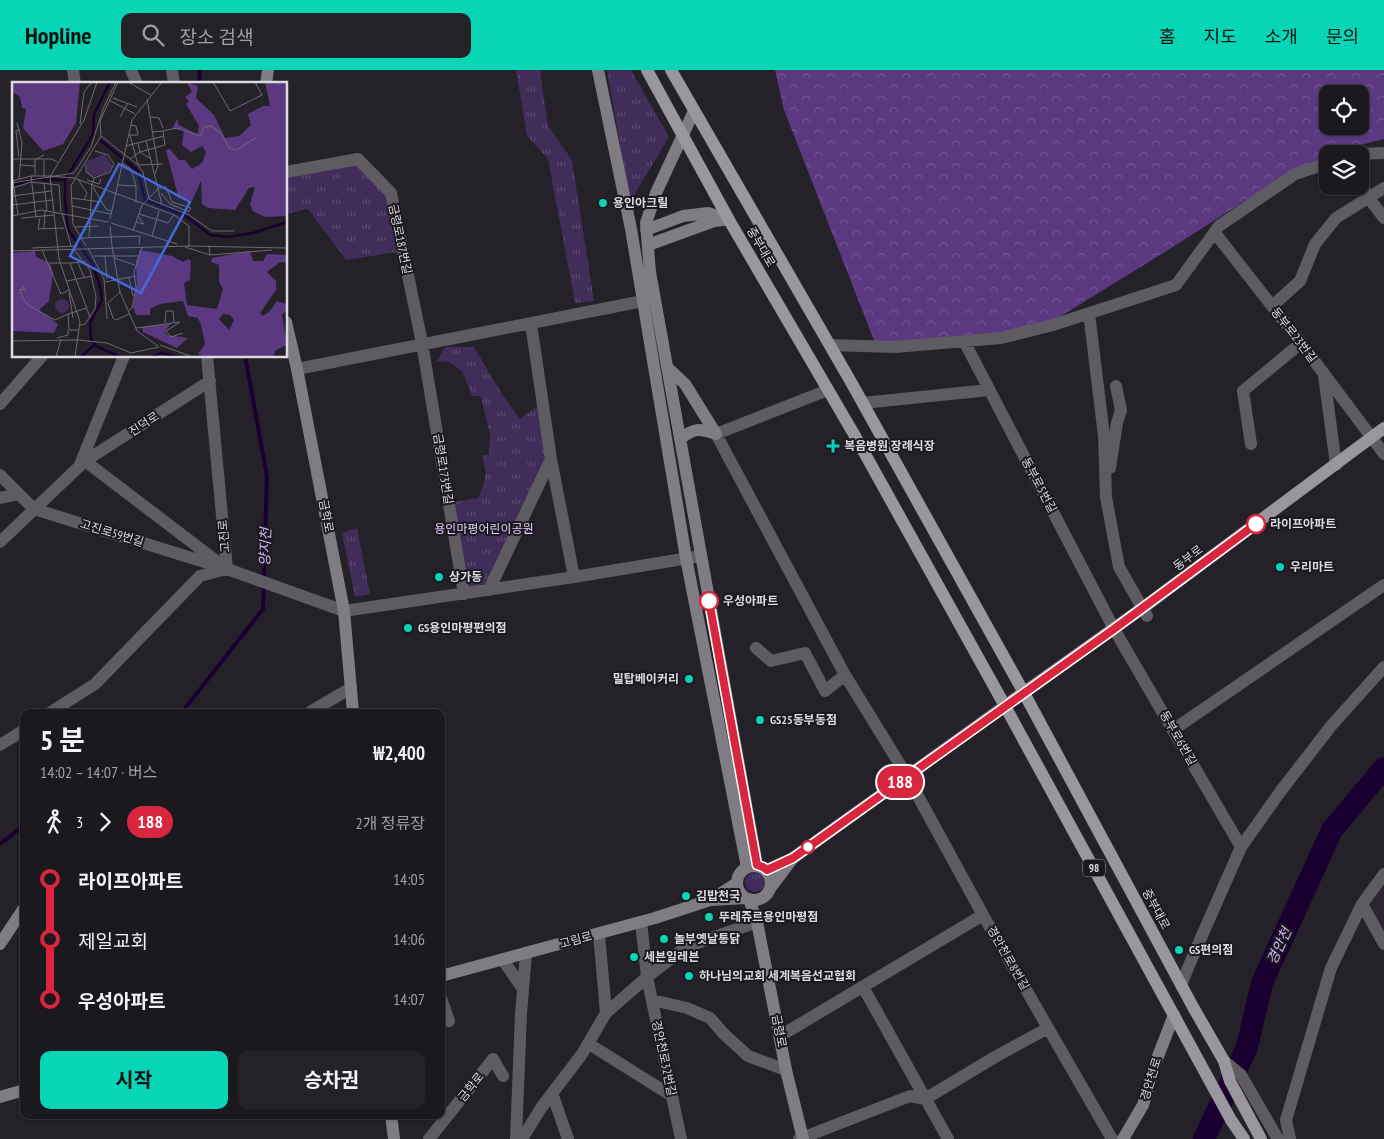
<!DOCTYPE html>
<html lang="ko">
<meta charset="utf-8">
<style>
:root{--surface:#1b191e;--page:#242227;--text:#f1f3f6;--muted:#a0a0a4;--line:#39383c;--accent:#06d5b6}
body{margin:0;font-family:"PT Sans Narrow","Noto Sans KR",sans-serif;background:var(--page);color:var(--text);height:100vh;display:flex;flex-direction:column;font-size:19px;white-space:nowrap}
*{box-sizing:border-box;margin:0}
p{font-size:16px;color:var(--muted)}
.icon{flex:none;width:28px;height:28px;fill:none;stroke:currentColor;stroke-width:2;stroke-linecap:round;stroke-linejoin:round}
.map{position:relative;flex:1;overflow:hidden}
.sheet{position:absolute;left:20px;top:639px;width:425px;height:410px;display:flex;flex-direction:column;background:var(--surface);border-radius:10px;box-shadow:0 1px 4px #0004,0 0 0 1px var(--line)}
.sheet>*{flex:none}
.badge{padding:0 10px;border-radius:16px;font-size:18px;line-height:32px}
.fabs{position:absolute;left:1319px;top:15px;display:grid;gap:10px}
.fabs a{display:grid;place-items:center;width:50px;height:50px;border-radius:10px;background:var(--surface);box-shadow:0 1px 4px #0004,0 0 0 1px var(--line);font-size:25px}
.map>.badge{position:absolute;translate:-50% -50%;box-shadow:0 0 0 2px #fff}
.legs{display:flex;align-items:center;gap:8px;height:55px;padding:0 20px;font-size:16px}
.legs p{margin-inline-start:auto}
.summary{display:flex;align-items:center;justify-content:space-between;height:85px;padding:0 20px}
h1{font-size:28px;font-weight:700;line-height:38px}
.button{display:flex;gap:10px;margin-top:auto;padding:10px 20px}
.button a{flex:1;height:58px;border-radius:10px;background:var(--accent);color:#111;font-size:20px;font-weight:700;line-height:58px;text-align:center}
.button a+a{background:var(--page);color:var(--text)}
ul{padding:0 20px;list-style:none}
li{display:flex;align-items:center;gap:18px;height:60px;font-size:19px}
li i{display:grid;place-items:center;width:8px;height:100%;margin:0 6px;background:currentColor}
li i::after{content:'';width:12px;height:12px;margin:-6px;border:4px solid;border-radius:50%;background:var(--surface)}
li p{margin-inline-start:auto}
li:first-child i{background:linear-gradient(#0000 50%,currentColor 0)}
li:last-child i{background:linear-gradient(currentColor 50%,#0000 0)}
header{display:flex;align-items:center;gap:30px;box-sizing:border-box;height:70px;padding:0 25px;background:var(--accent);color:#111}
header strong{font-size:24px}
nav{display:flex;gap:28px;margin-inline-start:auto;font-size:18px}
.search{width:350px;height:45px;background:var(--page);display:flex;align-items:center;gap:12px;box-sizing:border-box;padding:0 18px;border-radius:10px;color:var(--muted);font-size:19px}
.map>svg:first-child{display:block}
.built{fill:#2b2532}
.grass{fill:url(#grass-tufts)}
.forest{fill:url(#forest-crowns);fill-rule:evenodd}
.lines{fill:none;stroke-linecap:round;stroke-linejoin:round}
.stream{stroke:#1a0031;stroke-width:4}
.river{stroke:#1a0031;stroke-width:22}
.street{stroke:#5e5c60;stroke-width:12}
.secondary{stroke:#7f7d83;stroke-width:12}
.primary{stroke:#99969e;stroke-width:12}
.line-1-casing{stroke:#fff;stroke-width:11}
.line-1{stroke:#d7263d;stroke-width:8}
.poi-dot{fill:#06d5b6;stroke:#1b181f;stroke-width:2}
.stop-1-dot{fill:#fff;stroke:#d7263d;stroke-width:2.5}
.labels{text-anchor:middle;stroke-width:4;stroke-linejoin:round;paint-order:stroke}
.shield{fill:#1b181f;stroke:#a3a0a6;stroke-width:1}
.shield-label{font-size:11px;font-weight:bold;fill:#dddbe0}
.poi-label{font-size:12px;font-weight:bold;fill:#dddbe0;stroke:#1b181f;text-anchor:start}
.street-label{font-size:12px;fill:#dddbe0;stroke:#1b181f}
.stop-label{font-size:12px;font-weight:bold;fill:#dddbe0;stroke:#1b181f;text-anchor:start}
.park-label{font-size:12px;fill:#e1d1fb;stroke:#1b181f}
.water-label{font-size:14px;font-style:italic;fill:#d2b9f7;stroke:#1b181f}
.inset-river{fill:none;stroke:#1a0031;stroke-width:2.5}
.inset-road{fill:none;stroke:#6e6b72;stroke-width:1}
.view{fill:#436ada;fill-opacity:0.15;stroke:#436ada;stroke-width:2.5}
.inset-edge{fill:none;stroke:#dddbe0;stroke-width:2.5}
</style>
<header>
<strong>Hopline</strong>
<div class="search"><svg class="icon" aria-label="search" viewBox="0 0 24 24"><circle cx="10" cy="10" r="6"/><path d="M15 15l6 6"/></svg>장소 검색</div>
<nav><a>홈</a><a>지도</a><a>소개</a><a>문의</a></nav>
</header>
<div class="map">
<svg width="1384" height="1069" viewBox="0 0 1384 1069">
<defs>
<pattern id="grass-tufts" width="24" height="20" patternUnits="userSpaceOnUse" patternTransform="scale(1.25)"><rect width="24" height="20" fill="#412d5a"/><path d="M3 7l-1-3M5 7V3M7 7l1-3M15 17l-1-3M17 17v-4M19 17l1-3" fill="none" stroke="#5c4b71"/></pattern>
<pattern id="forest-crowns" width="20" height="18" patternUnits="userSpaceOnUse" patternTransform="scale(1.25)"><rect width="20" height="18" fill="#5b3981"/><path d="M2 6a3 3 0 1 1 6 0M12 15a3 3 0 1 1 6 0" fill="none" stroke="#725593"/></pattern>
</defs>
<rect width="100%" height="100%" fill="#242128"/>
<path class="built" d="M1384 804V874L1362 834Z"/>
<path class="grass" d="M516 0H540L548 56 572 90 594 231 575 233 548 89 527 66Z
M607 0H631L669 67 630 132Z
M358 89 391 123 403 181 346 190 308 139 286 144V102Z
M445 277H474L503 326 520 349 543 332 551 389 489 520 464 524 448 433 478 428 483 416 486 403 482 385H489L490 365 481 326H472L462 301 449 292 437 291Z
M357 458 370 524 355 527 342 463Z
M745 812a10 10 0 1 1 20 0a10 10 0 1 1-20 0Z"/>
<path class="forest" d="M775 0H1384V69L1364 74 1339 84H1328L1327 88 1287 104 1165 182 1043 257 877 278 784 40ZM1328 24H1360V56H1328Z"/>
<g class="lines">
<path class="stream" d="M199 0 200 14
M182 642 263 539 267 406 245 286
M0 774 24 755"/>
<path class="river" d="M1204 1069 1247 977 1262 913 1332 760 1384 698"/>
<path class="street" d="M73 0 75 14
M131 0 137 14
M172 0 174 14
M1360 84 1384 83
M286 102 358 89 391 123 422 273 464 524
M1360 109 1368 127 1384 148
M1215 163 1301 273 1384 384
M1272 236 1300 211 1315 174 1336 148 1384 118
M1089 243 1104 366 1106 427 1119 497 1147 546
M531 254 551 389
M964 271 1114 559 1241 777
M830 275 895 277 1001 268 1053 255 1176 215 1219 156 1295 104 1328 93
M207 286 227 499
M297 299 643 231
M1324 305 1336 395
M828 320 716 364 845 605 907 706 983 845 1112 1069
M863 333 989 320
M0 334 42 286
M1251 374 1243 321 1301 273
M85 391 219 493
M79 397 124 286
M1110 398 1117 353 1121 340 1116 316
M0 405 34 439 227 499 344 541 574 507 701 486
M0 428 19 424
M0 472 85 391 210 311
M489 520 551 389 574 507
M756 578 771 591 805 583 825 621 845 605
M51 642 95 614 200 506 226 499
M310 642 351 618
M1173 660 1384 515
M0 675 24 660
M1362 834 1384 874
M641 852 647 907 681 1069
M503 890 523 919
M1181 915 1193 886 1241 777 1280 722 1331 656 1384 597
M863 917 948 1069
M441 928 449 951
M652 930 687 938 710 948 724 964 748 986 786 1000
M606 943 647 907 686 877 757 852
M780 966 983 845
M589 974 672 1026 673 1031
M1224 991 1241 1005 1278 1069
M552 1023 568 1069
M429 1069 493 989 503 1006
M516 1069 521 944 526 883
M522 1069 541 1038 582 984 606 943 599 864
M799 1069 910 1026 925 1029 995 987 1048 958
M1290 1069 1286 1050 1331 898 1362 834 1384 804"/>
<path class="secondary" d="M598 0 631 159 686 488 747 797
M266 14 268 0
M694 41 656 123 646 153 650 202 757 795
M646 160 683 146 708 143 729 150
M648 175 714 151 723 150
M286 252 297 299 344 541 353 642
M667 297 685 314 716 364C699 358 694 358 680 369
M793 788 1005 636
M737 813a17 17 0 1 1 34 0a17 17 0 1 1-34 0Z
M767 800 793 788 772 816
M737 813 710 830 746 828
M749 829 757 852 786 1000 803 1069
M0 874 24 838
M441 906 655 848 710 830
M0 1027 24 1020
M391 1045 394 1069
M1123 1069 1143 1035 1155 994 1174 945"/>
<path class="primary" d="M647 0 729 150 855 366 1005 636 1231 1050 1244 1069
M671 0 851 312 1024 623 1193 937 1224 991 1230 1011 1261 1069
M1005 636 1144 537 1384 358"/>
</g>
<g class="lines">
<defs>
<path id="line-1" d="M709 531 757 795 763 797 767 800 793 788 1114 559 1256 454"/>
</defs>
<use href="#line-1" class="line-1-casing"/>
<use href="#line-1" class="line-1"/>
</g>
<g class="poi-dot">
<circle cx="603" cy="133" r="5"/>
<path d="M830.5 368.5h5v5h5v5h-5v5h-5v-5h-5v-5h5z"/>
<circle cx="1280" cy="497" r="5"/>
<circle cx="439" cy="507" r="5"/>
<circle cx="408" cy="558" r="5"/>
<circle cx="689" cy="609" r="5"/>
<circle cx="760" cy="650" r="5"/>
<circle cx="686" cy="826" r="5"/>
<circle cx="709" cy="847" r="5"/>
<circle cx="664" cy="869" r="5"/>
<circle cx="1179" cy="880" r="5"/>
<circle cx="634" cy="887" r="5"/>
<circle cx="689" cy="906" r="5"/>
</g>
<g class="stop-1-dot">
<circle cx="1256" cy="454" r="9"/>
<circle cx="709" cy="531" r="9"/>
<circle cx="808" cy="777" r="6"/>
</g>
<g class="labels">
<rect class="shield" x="1083" y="789.5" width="22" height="17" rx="4"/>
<g class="shield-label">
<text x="1094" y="802">98</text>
</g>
<g class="poi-label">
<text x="613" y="137">용인아크릴</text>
<text x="844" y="380">복음병원 장례식장</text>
<text x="1290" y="501">우리마트</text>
<text x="449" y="511">상가동</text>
<text x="418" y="562">GS용인마평편의점</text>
<text x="679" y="613" text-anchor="end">밀탑베이커리</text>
<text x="770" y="654">GS25동부동점</text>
<text x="696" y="830">김밥천국</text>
<text x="719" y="851">뚜레쥬르용인마평점</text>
<text x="674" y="873">놀부옛날통닭</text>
<text x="1189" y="884">GS편의점</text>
<text x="644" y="891">세븐일레븐</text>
<text x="699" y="910">하나님의교회 세계복음선교협회</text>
</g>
<g class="street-label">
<text transform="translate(400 169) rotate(78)" y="4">금령로187번길</text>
<text transform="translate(761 177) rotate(60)" y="4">중부대로</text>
<text transform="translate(1294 265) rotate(52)" y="4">동부로23번길</text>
<text transform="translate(144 354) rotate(-33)" y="4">진덕로</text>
<text transform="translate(443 399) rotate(81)" y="4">금령로173번길</text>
<text transform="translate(1039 415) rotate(62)" y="4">동부로5번길</text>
<text transform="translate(326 446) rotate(79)" y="4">금학로</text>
<text transform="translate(112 463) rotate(17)" y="4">고진로59번길</text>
<text transform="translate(224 466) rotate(-95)" y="4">고진로</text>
<text transform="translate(1188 488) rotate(-37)" y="4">동부로</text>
<text transform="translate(1178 668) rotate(60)" y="4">동부로6번길</text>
<text transform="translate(1156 839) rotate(62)" y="4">중부대로</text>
<text transform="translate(576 870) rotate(-15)" y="4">고림로</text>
<text transform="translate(1008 888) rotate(60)" y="4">경안천로8번길</text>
<text transform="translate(779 961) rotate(79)" y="4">금령로</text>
<text transform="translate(664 988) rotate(78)" y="4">경안천로32번길</text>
<text transform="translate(1151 1009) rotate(-73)" y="4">경안천로</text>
<text transform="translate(471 1017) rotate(-51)" y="4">금학로</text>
</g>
<g class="stop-label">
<text x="1270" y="458">라이프아파트</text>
<text x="723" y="535">우성아파트</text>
</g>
<g class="park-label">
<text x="484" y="463">용인마평어린이공원</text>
</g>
<g class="water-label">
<text transform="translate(265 477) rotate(-88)" y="5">양지천</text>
<text transform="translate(1279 876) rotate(-65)" y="5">경안천</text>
</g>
</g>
<g transform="translate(12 12)">
<rect width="275" height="275" fill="#242128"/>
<path d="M0 0H68L64 41 51 62 31 69 11 46 14 27 10 26 8 15 0 10ZM175 0 186 4 184 16 202 33 213 56 227 54 239 43 236 32 251 24H258L253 0H275V134L253 135 241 129 238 122 243 105 237 106 223 128 196 126 190 122 189 99 180 119 166 114 154 68 158 67 167 78H173L180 87 190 81 194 70 190 64 179 70 170 63 172 48 160 47 165 37 167 43 185 52 187 44 174 22 177 20 173 15 180 10ZM128 168 160 174 171 180 176 177 179 179 178 198 172 201 175 223 205 227 211 207 207 200V183L199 180 200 176 238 169 241 179H251L255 172 275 173V181L268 180 255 190 264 199V208L248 231 251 234 257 230 265 219 274 222 275 228 270 233 275 263 264 268 261 275H193L186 272 193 262 189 243 186 236 176 234 171 219 148 222 138 227V233H124L121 225 125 201 124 180ZM211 232 218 233 222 238 217 248 207 237ZM23 169 24 175 38 181 41 191 37 219 27 228 46 242 42 251 0 249V171ZM159 242 153 249 155 253 176 256 165 266 131 250 130 245Z" fill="#5b3981" fill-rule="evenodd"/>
<path d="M93 72 101 84 96 90 81 95 75 91V79ZM43 224a7 7 0 1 1 14 0a7 7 0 1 1-14 0Z" fill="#412d5a"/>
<path class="inset-river" d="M98 0 82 32 81 52 53 98V118L56 147 80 181 88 204 90 218 78 241 79 257 84 264 108 275M88 58 110 76M113 78 126 89 133 118 174 134 198 153 216 155 241 151 275 140M1 103 22 97 53 98M69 275 82 263M140 275 149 271 169 275"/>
<path class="inset-road" d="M116 0 139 13M201 0 218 29 250 13 243 0M105 17 101 16 125 25M135 17 146 84 143 92M97 18 123 32M108 35 116 21M139 35 147 36 151 46M5 41 10 61 7 97M68 42 72 10 80 0M151 49 164 46 188 54 192 45 199 44 209 51 217 66 224 68 244 56M117 53H126L124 44 119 43M118 53 126 83 151 82M89 54 126 83 131 90 137 116M134 59 150 123M126 61 128 70 139 77M114 64 152 54M7 75 4 49 8 48M0 77H40L45 80M118 77 128 70 153 63 151 49 140 50M110 81 119 87 124 104M74 82V90L82 96M8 83 23 84M23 93V78L32 73M19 94 24 135M32 94V78M38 94 62 96 162 133 177 144V164M66 97 75 111 72 118M75 98 87 102 89 97M0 99 19 94H38M1 99 6 132M0 101 62 91 79 65 91 27 104 0M32 101 35 129M105 103 124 104V121M81 105 94 127 99 129M1 106 19 100 47 103 49 130M149 111 158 122 177 130M0 114 39 109M59 116 90 120M137 117 177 133 200 149H222M0 123 40 118M60 124 99 132M50 131 59 164M127 132 156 141 162 133M0 134 29 128 96 140M10 136 42 133M28 136 26 147 52 146M98 137 120 38 150 0M124 140 132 142 126 134M99 141 165 162M98 144 100 164M62 145 86 144M32 147 33 128M121 149 130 123 147 106 154 105 160 120 179 126 177 129M140 154 147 129M77 155 80 103 82 96 98 90 102 82 96 73 83 69M70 156 128 154 127 163M74 164 61 142 59 104 89 54 88 39 106 0M100 164 108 210 125 249 146 264M173 165 198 173 197 164M20 166 65 164M76 166 92 197 95 237M30 168 49 212 57 208M62 168 78 188 84 215 83 227 73 242 68 243M0 169 177 164 275 166M198 173 260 168M82 174H126M93 174 95 197M102 176 123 183M38 181H58L78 235M58 181 74 180M66 181 72 195M117 196 121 214M55 199 80 194M93 200 124 194M10 203 13 208 8 207 10 215 16 223 43 238 56 232M57 210 61 236M108 210 96 221 101 236 104 238 117 232M116 229 120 226 124 206 122 190 130 165M153 241 154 229H161L162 240M124 246 168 240 154 249 159 255 171 251M67 248H57L56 232 75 226M45 256 56 253V248M66 258 95 261 119 271 147 265M0 259 66 258M148 263 181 275M44 275 49 257M63 275 68 240 47 177 38 95 72 38 85 0"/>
<path class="view" d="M107 82 178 120 129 211 58 174Z"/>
<rect width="275" height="275" class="inset-edge"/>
</g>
</svg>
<div class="fabs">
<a><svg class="icon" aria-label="locate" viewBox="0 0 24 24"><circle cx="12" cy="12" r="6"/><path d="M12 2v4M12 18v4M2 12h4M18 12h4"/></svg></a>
<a><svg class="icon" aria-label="layers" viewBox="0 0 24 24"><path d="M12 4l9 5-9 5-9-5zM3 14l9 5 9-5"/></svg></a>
</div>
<b class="badge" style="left:900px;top:712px;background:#d7263d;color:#fff">188</b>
<section class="sheet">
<div class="summary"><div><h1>5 분</h1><p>14:02 – 14:07 · 버스</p></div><b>₩2,400</b></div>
<div class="legs"><svg class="icon" aria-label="walk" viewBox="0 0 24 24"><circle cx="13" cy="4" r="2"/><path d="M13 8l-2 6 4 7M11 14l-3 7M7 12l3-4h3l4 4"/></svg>3<svg class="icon" aria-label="forward" viewBox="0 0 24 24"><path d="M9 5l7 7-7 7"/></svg><b class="badge" style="background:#d7263d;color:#fff">188</b><p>2개 정류장</p></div>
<ul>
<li><i style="color:#d7263d"></i><b>라이프아파트</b><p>14:05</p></li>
<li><i style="color:#d7263d"></i><span>제일교회</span><p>14:06</p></li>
<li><i style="color:#d7263d"></i><b>우성아파트</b><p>14:07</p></li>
</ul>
<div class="button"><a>시작</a><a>승차권</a></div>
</section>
</div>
